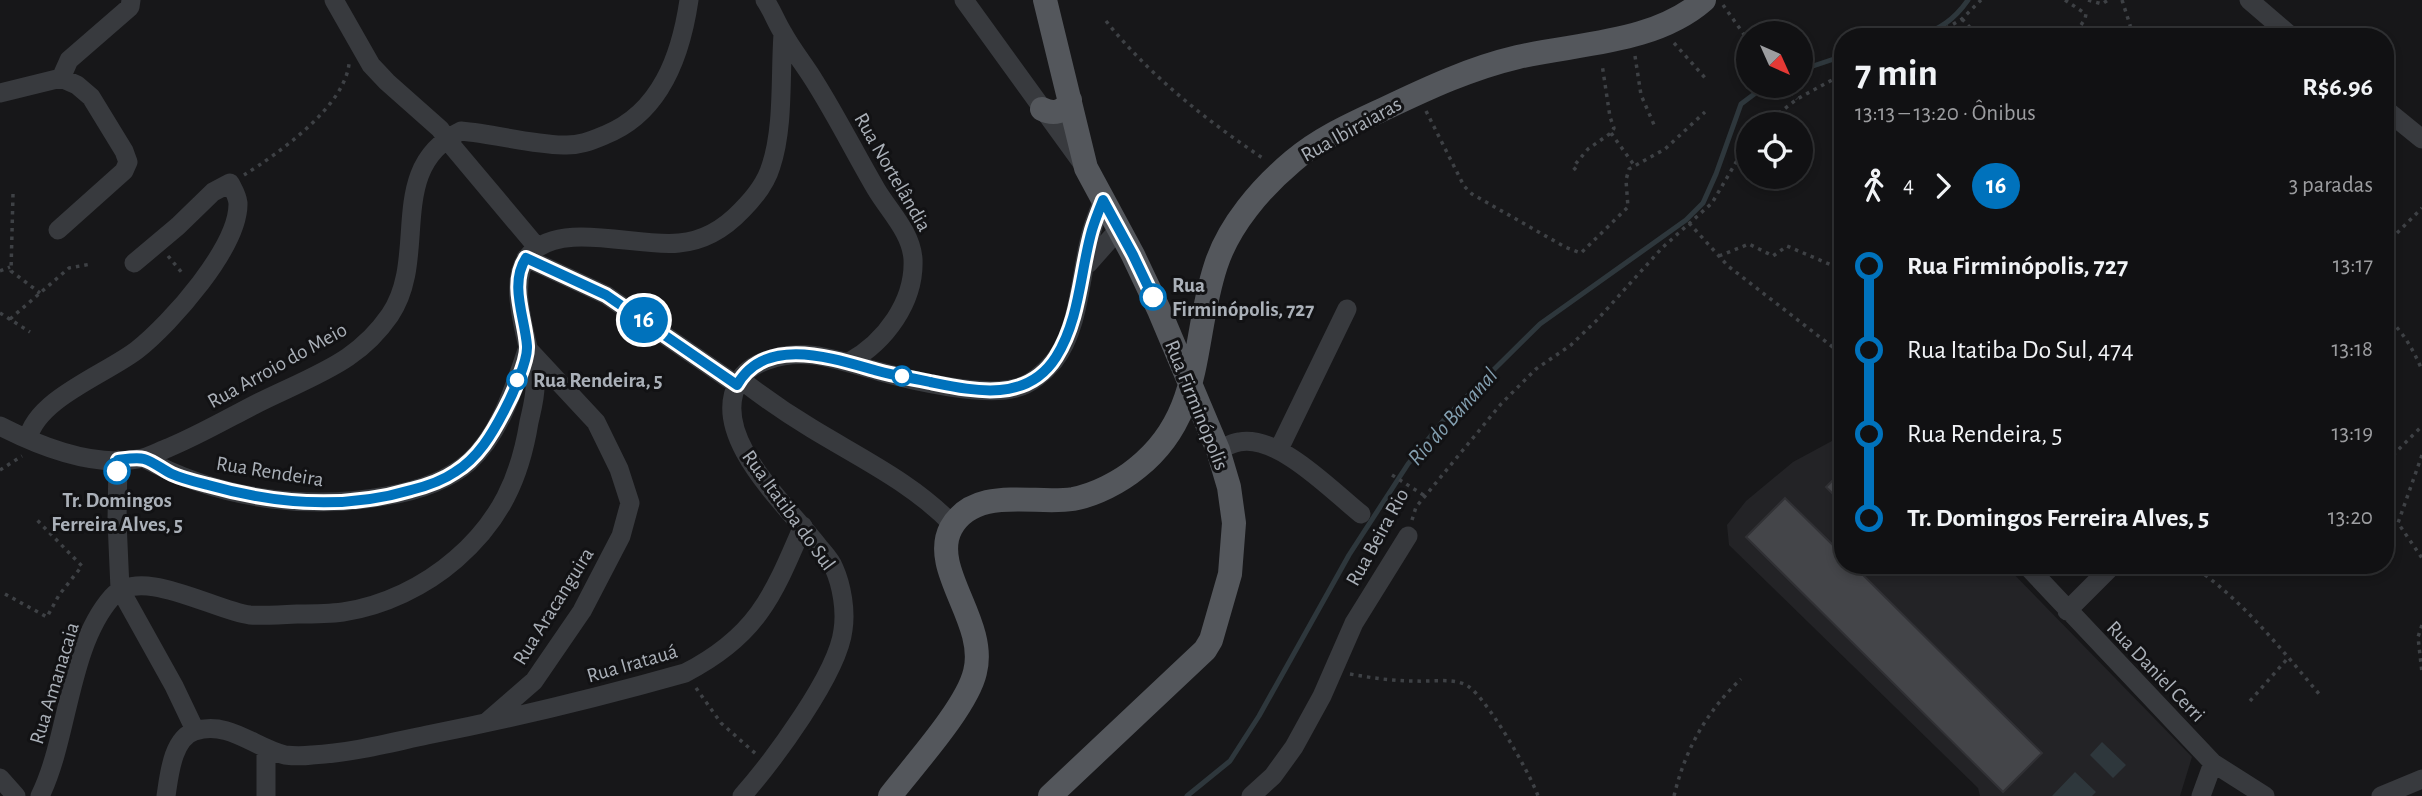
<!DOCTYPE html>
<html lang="pt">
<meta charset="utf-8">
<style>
:root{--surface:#111113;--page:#1a1a1c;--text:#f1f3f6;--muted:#9c9da0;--line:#303133}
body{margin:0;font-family:"Alegreya Sans",sans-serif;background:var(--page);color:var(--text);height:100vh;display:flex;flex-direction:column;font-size:26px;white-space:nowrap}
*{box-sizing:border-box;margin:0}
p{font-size:23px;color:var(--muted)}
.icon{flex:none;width:38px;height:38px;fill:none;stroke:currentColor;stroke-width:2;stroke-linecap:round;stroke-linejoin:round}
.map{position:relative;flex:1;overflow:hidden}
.details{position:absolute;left:1834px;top:28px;width:560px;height:546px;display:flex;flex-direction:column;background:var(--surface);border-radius:28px;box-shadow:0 4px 10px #0003,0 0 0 2px var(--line)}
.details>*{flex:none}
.badge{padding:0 14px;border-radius:23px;font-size:24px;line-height:46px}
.needle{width:46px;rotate:135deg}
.controls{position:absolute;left:1736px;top:21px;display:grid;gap:14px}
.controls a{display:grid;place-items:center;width:77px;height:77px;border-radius:50%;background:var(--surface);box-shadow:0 4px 10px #0003,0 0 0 2px var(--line);font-size:35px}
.map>.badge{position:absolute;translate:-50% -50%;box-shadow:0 0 0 4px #fff}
.legs{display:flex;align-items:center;gap:10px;height:77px;padding:0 21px;font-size:23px}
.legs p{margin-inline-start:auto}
.summary{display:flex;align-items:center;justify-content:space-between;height:119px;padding:0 21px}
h1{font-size:38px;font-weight:700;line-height:52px}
ul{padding:0 21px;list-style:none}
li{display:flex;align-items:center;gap:24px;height:84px;font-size:26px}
li i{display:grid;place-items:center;width:10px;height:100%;margin:0 9px;background:currentColor}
li i::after{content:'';width:18px;height:18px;margin:-9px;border:5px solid;border-radius:50%;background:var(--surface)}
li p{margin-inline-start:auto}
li:first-child i{background:linear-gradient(#0000 50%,currentColor 0)}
li:last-child i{background:linear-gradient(currentColor 50%,#0000 0)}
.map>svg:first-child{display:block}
.built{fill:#232326}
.water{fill:#2e373c}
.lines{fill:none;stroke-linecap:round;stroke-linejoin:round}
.stream{stroke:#2e373c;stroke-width:5}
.building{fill:#444549;stroke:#313135;stroke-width:2}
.path{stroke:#3e4145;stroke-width:3.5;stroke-dasharray:3.5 5;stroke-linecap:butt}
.minor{stroke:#383a3e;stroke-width:19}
.major{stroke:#54575c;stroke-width:24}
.line-1-casing{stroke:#fff;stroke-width:16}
.line-1{stroke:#0072bc;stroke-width:10}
.stop-1-dot{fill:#fff;stroke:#0072bc;stroke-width:3.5}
.labels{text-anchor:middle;stroke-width:6;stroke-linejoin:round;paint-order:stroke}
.street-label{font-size:21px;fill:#aab0b8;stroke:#121214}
.stop-label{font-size:21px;font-weight:bold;fill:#aab0b8;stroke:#121214;text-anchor:start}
.water-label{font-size:23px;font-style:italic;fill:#839fb0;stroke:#121214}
</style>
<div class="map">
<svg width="2422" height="796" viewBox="0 0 2422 796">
<rect width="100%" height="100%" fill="#171719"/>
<path class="built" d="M1843 435V565H2005L2192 757 2180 796H1980L1978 788 1729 545 1727 525 1746 501 1793 462Z"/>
<path class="water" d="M2102 742 2126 765 2113 778 2090 755Z
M2075 772 2096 792 2092 796H2052Z"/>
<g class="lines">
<path class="stream" d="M1916 37C1939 30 1954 20 1968 0
M1801 70 1843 56
M1187 796 1230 761 1259 716 1349 555 1408 464 1447 416 1540 324 1686 220 1703 203 1716 174 1741 104 1765 86"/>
</g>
<path class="building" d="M1843 470V504L1826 487Z
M1785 498 1843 555V565H1853L2042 753 2003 792 1746 537Z"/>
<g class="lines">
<path class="path" d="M2065 0 2086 14 2085 19 2073 37
M2088 0 2102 4 2108 0
M2122 0 2130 25 2131 37
M1723 5 1748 40
M1962 19 1979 37
M1106 21C1150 76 1206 120 1264 159
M1931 37 1962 19 1981 0
M1674 43 1707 80
M1635 56 1641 95 1655 127
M1785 86 1797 99
M1426 111 1464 186 1472 194 1565 247 1581 253 1628 207 1626 180 1629 169 1665 149 1705 112
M1765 124 1797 99 1843 74
M1611 133 1634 165
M1576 170 1573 167 1588 149 1611 133 1614 128 1610 117 1602 64
M244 175C279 153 344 107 349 64
M13 194 11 271 40 293
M1689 223 1728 266 1843 355
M2385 245 2422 208
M168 256 183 274
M1719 256 1749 244 1773 256 1787 246 1843 270
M0 271 10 267
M0 313 30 332
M2385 315C2403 332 2412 347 2422 370
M10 319 69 268 91 264
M2422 455 2398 523 2422 558
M2385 459 2395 453 2422 426
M0 470 22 456
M1392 475 1425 496
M1412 520 1416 507 1501 404 1536 369 1571 345 1597 320 1662 248 1712 203 1748 142
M2191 565C2242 599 2281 649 2320 695
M5 594 47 617 59 595 82 566 37 520
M2422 625 2418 637 2422 673
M1350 674C1372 678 1393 681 1415 681 1430 682 1449 678 1464 684 1483 690 1531 775 1538 796
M696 688 721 723 756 754
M2250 701 2288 658
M1674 796C1685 750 1706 712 1741 679"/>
<path class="minor" d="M334 0 371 65 387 82 440 129 453 147 537 247
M765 0C772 10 776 22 783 33 792 50 805 65 815 82 837 117 855 153 876 189 889 211 911 232 913 259 915 302 885 342 849 362
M964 0 1082 163
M2249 0 2292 37
M61 78 69 60 130 7 131 0
M0 93 61 78 77 85 91 97 124 151 128 162 124 171 58 230
M2385 109 2422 139
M526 258 606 295 737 385
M1088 264 1119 229
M740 379C763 397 786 413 811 428 860 458 913 483 953 525
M0 426C41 447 96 469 143 458 151 456 160 451 168 448 197 436 225 420 254 405 283 390 322 375 348 357 364 346 379 331 390 315 430 256 384 168 461 131 495 134 529 144 563 145 578 146 591 141 605 135 661 113 681 55 689 0
M28 439C36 399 106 374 137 350 171 323 239 247 238 203 237 195 233 189 230 183L213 192 178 226 134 263
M1279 449 1347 309
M1218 450C1225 447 1232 443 1239 442 1278 434 1332 491 1361 514
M143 458C217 498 304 511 386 496 416 491 446 482 469 462 500 434 514 388 527 350
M118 460 117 521 120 589 174 686 195 730
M2026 565 2213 763 2265 796
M2067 611 2113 565
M488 721 534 681 582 611 621 536 630 503 619 469 596 422 528 349
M0 778 16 796
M40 796C69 737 68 647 112 597 140 565 215 611 250 615 265 616 281 615 297 614 312 614 328 614 343 612 384 606 425 586 456 559 500 521 520 478 529 422 532 409 536 395 535 382 532 349 503 282 530 254 562 220 637 248 679 243 703 241 725 228 742 210 754 198 766 183 771 166 784 127 780 76 783 34
M166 796C169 777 172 738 195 731 228 720 255 748 285 755 293 756 304 756 312 755 351 753 389 743 427 735 514 718 600 697 685 673 757 636 773 596 803 526
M266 796V748
M742 796C772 762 838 674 843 630 846 611 842 586 834 568 831 560 824 553 819 547 789 507 707 436 739 381 745 370 756 364 768 360 807 346 842 362 881 372 914 381 984 397 1016 388 1030 385 1045 372 1054 361 1081 327 1080 270 1092 230 1095 220 1099 210 1103 200
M1251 796 1273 776 1294 747 1322 696 1354 623 1408 536
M2201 796 2213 763
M2381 796 2422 779"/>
<path class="major" d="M1045 0 1086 168 1133 255 1159 310 1218 450 1229 487 1234 523 1230 574 1211 640 1205 650 1050 796
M1042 109C1054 115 1064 112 1070 100
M890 796C913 766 967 707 975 672 988 622 929 569 951 528 975 485 1034 505 1073 499 1095 495 1120 482 1137 468 1205 414 1191 340 1216 265 1229 225 1261 188 1293 161 1320 138 1352 124 1384 109 1428 88 1471 68 1518 57 1580 43 1655 43 1704 0"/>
</g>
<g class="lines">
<defs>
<path id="line-1" d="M117 471 118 460C126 459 137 457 144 459 154 462 163 470 172 474 183 479 196 482 208 485 275 504 344 510 411 490 427 486 442 481 455 472 478 458 492 434 504 411 512 396 528 361 527 346 525 318 509 284 526 258L606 295 737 385C766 334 835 359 878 371 895 376 913 378 930 382 974 391 1027 403 1056 357 1080 319 1080 272 1092 230 1095 220 1099 210 1103 200L1133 255 1153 297"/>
</defs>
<use href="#line-1" class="line-1-casing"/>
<use href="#line-1" class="line-1"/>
</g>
<g class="stop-1-dot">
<circle cx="1153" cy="297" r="12"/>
<circle cx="902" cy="376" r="9"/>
<circle cx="517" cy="380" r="9"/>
<circle cx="117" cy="471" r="12"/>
</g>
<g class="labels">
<g class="street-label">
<text transform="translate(1351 129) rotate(-29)" y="7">Rua Ibiraiaras</text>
<text transform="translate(893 172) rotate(60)" y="7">Rua Nortelândia</text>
<text transform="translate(277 365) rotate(-29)" y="7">Rua Arroio do Meio</text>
<text transform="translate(1197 405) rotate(68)" y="7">Rua Firminópolis</text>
<text transform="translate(270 471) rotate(9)" y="7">Rua Rendeira</text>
<text transform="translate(789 510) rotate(54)" y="7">Rua Itatiba do Sul</text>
<text transform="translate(1377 537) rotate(-61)" y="7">Rua Beira Rio</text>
<text transform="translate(553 606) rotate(-58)" y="7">Rua Aracanguira</text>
<text transform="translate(632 663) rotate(-16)" y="7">Rua Iratauá</text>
<text transform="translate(2156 671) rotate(46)" y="7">Rua Daniel Cerri</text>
<text transform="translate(54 683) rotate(-73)" y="7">Rua Amanacaia</text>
</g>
<g class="stop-label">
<text x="1172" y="292">Rua<tspan x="1172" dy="24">Firminópolis, 727</tspan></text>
<text x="533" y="387">Rua Rendeira, 5</text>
<text x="117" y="507" text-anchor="middle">Tr. Domingos<tspan x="117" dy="24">Ferreira Alves, 5</tspan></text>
</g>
<g class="water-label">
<text transform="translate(1452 416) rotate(-48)" y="8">Rio do Bananal</text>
</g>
</g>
</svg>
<div class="controls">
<a><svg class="needle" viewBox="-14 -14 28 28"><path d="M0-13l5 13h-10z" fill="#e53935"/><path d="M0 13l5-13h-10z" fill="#9c9da0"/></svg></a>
<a><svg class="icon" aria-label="locate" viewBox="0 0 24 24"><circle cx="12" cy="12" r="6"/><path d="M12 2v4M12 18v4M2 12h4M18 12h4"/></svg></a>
</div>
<b class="badge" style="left:644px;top:320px;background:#0072bc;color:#fff">16</b>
<section class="details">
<div class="summary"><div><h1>7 min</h1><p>13:13 – 13:20 · Ônibus</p></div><b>R$6.96</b></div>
<div class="legs"><svg class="icon" aria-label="walk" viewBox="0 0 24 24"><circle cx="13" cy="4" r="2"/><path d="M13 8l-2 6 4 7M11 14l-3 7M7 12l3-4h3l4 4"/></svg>4<svg class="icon" aria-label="forward" viewBox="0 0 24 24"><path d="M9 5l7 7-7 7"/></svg><b class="badge" style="background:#0072bc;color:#fff">16</b><p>3 paradas</p></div>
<ul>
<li><i style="color:#0072bc"></i><b>Rua Firminópolis, 727</b><p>13:17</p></li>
<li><i style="color:#0072bc"></i><span>Rua Itatiba Do Sul, 474</span><p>13:18</p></li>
<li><i style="color:#0072bc"></i><span>Rua Rendeira, 5</span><p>13:19</p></li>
<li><i style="color:#0072bc"></i><b>Tr. Domingos Ferreira Alves, 5</b><p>13:20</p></li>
</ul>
</section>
</div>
